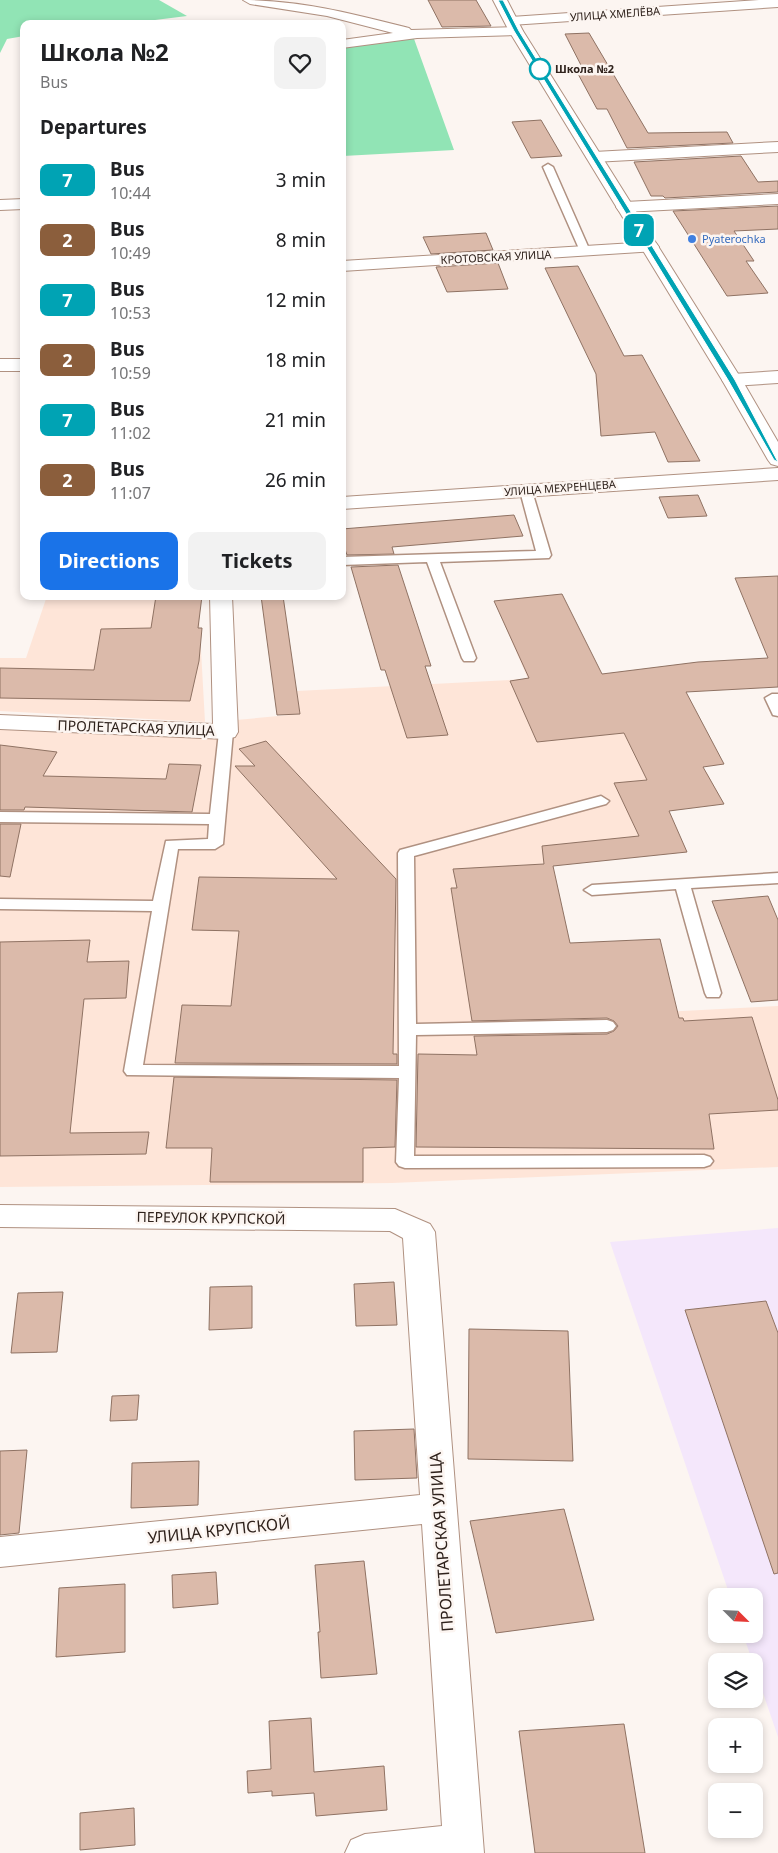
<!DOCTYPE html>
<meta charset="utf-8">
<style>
:root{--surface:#fff;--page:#f2f2f2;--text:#202124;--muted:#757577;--accent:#1a73e8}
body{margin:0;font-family:"Noto Sans",sans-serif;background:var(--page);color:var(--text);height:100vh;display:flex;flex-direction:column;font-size:19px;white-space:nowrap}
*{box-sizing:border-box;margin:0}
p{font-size:16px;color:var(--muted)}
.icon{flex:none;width:28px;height:28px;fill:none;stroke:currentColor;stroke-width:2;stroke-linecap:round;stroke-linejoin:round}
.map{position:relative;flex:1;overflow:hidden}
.panel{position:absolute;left:20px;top:20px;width:326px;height:580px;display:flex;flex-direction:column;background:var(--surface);border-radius:10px;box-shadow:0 2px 8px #0003}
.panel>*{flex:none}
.badge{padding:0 10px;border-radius:8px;font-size:18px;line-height:32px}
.needle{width:32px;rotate:114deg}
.buttons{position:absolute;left:708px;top:1588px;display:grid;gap:10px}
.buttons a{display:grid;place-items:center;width:55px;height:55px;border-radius:10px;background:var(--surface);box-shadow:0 2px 8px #0003;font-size:25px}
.map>.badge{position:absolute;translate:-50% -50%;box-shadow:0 0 0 2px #fff}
h2{padding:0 20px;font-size:19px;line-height:45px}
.round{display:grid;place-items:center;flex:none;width:52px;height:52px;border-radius:10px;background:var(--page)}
.head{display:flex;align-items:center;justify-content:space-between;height:85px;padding:0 20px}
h1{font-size:24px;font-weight:700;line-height:38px}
.button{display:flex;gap:10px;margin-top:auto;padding:10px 20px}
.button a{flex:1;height:58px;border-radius:10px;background:var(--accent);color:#fff;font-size:20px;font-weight:700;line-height:58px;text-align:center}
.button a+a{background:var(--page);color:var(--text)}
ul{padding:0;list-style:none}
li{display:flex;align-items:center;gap:15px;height:60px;padding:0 20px}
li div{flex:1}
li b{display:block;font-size:19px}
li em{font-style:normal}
li .badge{min-width:55px;font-weight:700;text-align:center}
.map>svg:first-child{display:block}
.built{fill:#fee5d8}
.industrial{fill:#f4e7fb}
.green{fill:#91e4b5}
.building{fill:#dbbaaa;stroke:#8f7263}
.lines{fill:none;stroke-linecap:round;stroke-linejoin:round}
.service-casing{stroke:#b09181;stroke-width:3}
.minor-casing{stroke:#b09181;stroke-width:2}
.secondary-casing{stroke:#b09181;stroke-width:2}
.service{fill:#fff;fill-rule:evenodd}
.minor{fill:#fff;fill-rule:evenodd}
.secondary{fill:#fff;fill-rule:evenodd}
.line{fill:#00a3b4;stroke:#fff}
.stop-dot{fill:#fff;stroke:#00a3b4;stroke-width:2.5}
.shop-dot{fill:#3f7fe0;stroke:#fcf5f1;stroke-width:2}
.labels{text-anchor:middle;stroke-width:5;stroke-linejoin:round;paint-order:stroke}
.far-street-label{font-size:11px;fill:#2f221c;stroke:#fcf5f1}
.far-stop-label{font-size:11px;font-weight:bold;fill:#2f221c;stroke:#fcf5f1;text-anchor:start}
.far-shop-label{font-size:11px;fill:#366cbe;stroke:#fcf5f1;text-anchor:start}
.street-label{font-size:14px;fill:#2f221c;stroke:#fcf5f1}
.near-street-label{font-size:16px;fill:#2f221c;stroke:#fcf5f1}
</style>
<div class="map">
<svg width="778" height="1853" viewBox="0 0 778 1853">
<rect width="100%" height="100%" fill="#fcf5f1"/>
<path class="built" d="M562 594 602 674 672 666 724 764 701 767 707 773 724 804 668 811 687 852 578 863 543 864 546 883 586 1016 778 1006V1167L392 1183 0 1187V726L235 735 236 720 300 714 297 691 528 679 494 601Z
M47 596H198L205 722 0 711V658H26Z"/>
<path class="industrial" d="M778 1228V1737L743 1634H754V1596H730L610 1242Z"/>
<path class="green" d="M0 0H159L187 16 123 24H24V36L7 39 0 53Z
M413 36 454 150 343 156V47Z"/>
<path class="building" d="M428 0H476L491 26 442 27Z
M589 33 648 133 727 132 733 143 627 148 607 109H597L577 72 584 71 565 34Z
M541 120 562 156 531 158 512 122Z
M741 156 758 182 778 181V192L665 198 663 196H651L634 162Z
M778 206V229L734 231 754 261H746L768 293 727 296 673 211Z
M486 233 493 250 431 254 423 237Z
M498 263 508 289 447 292 436 267Z
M578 266 624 356 642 355 700 461 668 462 655 432 601 436 596 374 545 268Z
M698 495 707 516 668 518 659 497Z
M514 515 523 536 392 547 394 554 347 555 342 541V529Z
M398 565 431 666H425L448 735 407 738 385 670H381L351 567Z
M778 576V687L686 692 724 764 703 767 724 804 669 811 687 852 553 866 570 943 660 939 679 1018H683L684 1021 752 1017 778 1100V1110L709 1114 714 1149 416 1147 418 1054 477 1055 474 1036 607 1034 614 1031 618 1026 614 1021 607 1018 472 1021 451 888H457L453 869 544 864 542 846 639 836 614 783 647 780 624 733 537 742 510 681 529 678 494 601 562 594 602 674 698 662 768 658 735 578Z
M156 596H202L198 628H202L199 661 190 701 0 698V668L94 670 101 629 151 628Z
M261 596H283L300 714 277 715Z
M266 741 396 879 393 1054H397V1064L175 1063 182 1005 231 1006 239 931 192 930 199 877 337 879 235 766H255L239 749Z
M0 745 57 752 43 776 166 779 169 764 201 765 192 812 25 807 24 810H0Z
M0 824H21L10 877 0 876Z
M768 896 778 920V1000L751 1002 712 901Z
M90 940 87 962 129 961 126 998 84 999 70 1133 149 1132 146 1154 0 1156V942Z
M174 1077 397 1080 395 1147 363 1148V1182H210L212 1148H166Z
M394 1282 397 1325 356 1326 354 1284Z
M252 1286V1328L209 1330 210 1287Z
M63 1292 57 1352 11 1353 18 1293Z
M766 1301 778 1333V1573L774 1574 685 1310Z
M469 1329 568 1331 573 1461 468 1459Z
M139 1395 137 1420 110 1421 112 1396Z
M414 1429 417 1478 355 1480 354 1431Z
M27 1450 19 1533 0 1535V1451Z
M199 1461 198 1505 131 1508 132 1463Z
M564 1509 594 1620 496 1633 470 1521Z
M364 1561 377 1674 321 1678 318 1632H320L315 1565Z
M216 1572 218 1604 173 1608 172 1575Z
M125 1584V1652L56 1657 59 1588Z
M311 1718 314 1772 384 1766 387 1810 316 1816 314 1793 272 1796V1791L248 1793 247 1771 271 1769 269 1721Z
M624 1724 645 1853H535L519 1731Z
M134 1808 135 1845 80 1850V1813Z"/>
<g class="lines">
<defs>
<path id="service" d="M548 164 553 167 590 251 589 253H581L580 251 543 167Z
M526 487 532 491 551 555 549 558 440 562 476 658 474 661H464L462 658 427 562 342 565V557L536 551 520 491Z
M772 694H778V716L773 715 765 698Z
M226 728 233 732 223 844 215 849H178L143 1065 399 1066 398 853 400 850 601 796 609 801 606 804 414 856 416 1024 607 1020 613 1022 616 1026 613 1030 607 1032 416 1035 414 1156 704 1155 710 1157 713 1161 710 1165 704 1167 405 1168 399 1166 396 1162 399 1078 127 1075 124 1071 152 911 0 909V899L153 901 166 841 208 839 209 824 0 822V812L210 814 219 732Z
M778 873V883L691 888 721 993 719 997H707L705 993 676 889 592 895 584 890 592 885Z"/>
<path id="minor" d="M243 0C300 0 354 14 409 28L411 30 516 27 523 31 516 35 417 38 342 48V40L393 33 327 16 250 4Z
M759 0H778V7L511 25 504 21 511 17Z
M778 142V152L594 162 586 157 594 152Z
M778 194V204L625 212 619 211 616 207 619 203 625 202Z
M24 199V209L0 210V200Z
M650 242 656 243 659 247 656 251 342 271V261Z
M0 359H24V371H0Z
M778 371V383L732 386 725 384 722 380 725 376 732 374Z
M778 468V480L342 509V497Z
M210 596H232L238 732 235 737 226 739 0 729V715L213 724Z
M0 1205 395 1209 430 1224 435 1232 484 1853H345L351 1840 365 1834 442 1826 422 1524 0 1567V1537L420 1495 403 1238 390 1231 0 1227Z"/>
<path id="secondary" d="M493 0H507L523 31 742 380 778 442V466L771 464 768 460 722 380 509 31Z"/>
</defs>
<use href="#service" class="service-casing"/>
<use href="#minor" class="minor-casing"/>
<use href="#secondary" class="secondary-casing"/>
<use href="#service" class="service"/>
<use href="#minor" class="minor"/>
<use href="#secondary" class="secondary"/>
</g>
<path class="line" d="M498 0H503L519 31 735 380 778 462 774 460 728 380 514 31Z"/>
<circle class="stop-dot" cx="540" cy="69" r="10"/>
<circle class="shop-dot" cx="692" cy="239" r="5"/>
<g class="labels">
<g class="far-street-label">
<text transform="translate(615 14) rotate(-4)" y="4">УЛИЦА ХМЕЛЁВА</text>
<text transform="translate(496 257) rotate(-3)" y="4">КРОТОВСКАЯ УЛИЦА</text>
<text transform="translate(560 488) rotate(-4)" y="4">УЛИЦА МЕХРЕНЦЕВА</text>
</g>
<g class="far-stop-label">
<text x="555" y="73">Школа №2</text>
</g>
<g class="far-shop-label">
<text x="702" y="243">Pyaterochka</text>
</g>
<g class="street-label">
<text transform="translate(136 728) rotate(2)" y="5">ПРОЛЕТАРСКАЯ УЛИЦА</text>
<text transform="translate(211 1218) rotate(1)" y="5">ПЕРЕУЛОК КРУПСКОЙ</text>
</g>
<g class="near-street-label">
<text transform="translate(219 1530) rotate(-6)" y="6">УЛИЦА КРУПСКОЙ</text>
<text transform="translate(441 1542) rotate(-94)" y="6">ПРОЛЕТАРСКАЯ УЛИЦА</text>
</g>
</g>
</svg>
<div class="buttons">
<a><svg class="needle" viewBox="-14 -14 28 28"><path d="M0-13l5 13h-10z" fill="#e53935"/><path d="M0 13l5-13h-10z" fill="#757577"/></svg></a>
<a><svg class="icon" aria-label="layers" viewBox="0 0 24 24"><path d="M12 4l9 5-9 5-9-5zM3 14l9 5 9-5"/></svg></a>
<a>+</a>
<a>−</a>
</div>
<b class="badge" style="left:639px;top:230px;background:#00a3b4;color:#fff">7</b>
<section class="panel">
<div class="head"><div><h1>Школа №2</h1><p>Bus</p></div><a class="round"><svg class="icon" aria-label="heart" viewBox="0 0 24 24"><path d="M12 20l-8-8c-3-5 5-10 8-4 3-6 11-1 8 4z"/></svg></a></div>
<h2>Departures</h2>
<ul>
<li><span class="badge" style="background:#00a3b4;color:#fff">7</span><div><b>Bus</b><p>10:44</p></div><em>3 min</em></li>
<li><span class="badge" style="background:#8b5e3c;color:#fff">2</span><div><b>Bus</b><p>10:49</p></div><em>8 min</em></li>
<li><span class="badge" style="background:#00a3b4;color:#fff">7</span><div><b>Bus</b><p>10:53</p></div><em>12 min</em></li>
<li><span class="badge" style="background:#8b5e3c;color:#fff">2</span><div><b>Bus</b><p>10:59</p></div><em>18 min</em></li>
<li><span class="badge" style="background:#00a3b4;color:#fff">7</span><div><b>Bus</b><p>11:02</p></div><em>21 min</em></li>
<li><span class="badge" style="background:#8b5e3c;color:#fff">2</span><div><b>Bus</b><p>11:07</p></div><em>26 min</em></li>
</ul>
<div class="button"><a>Directions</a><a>Tickets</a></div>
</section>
</div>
